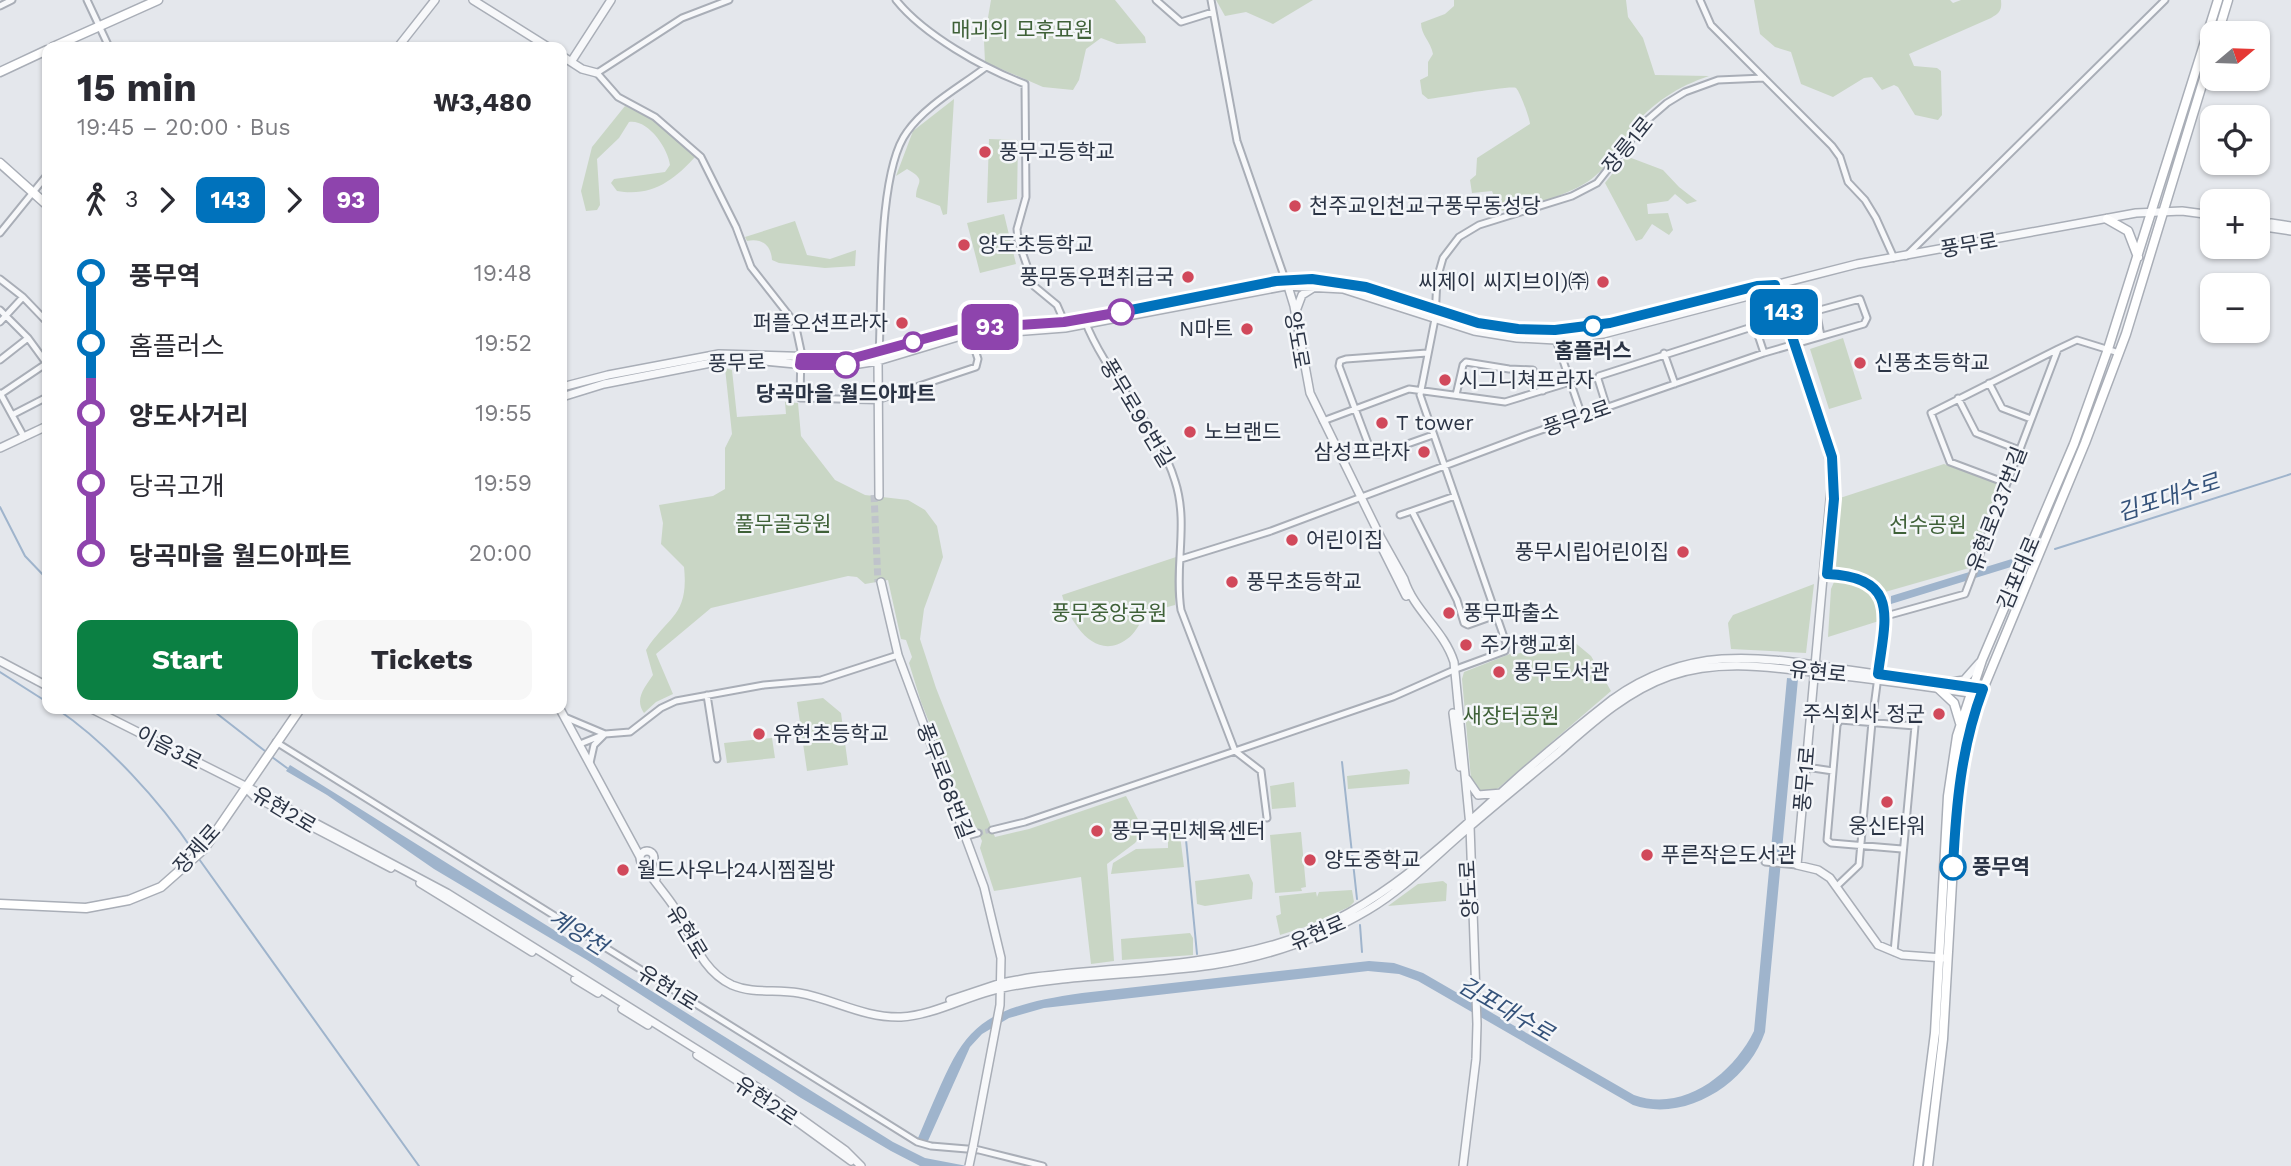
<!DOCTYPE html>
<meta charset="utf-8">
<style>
:root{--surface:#fff;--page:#f7f7f7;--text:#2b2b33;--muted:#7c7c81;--accent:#0b8043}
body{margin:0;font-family:"Work Sans","Noto Sans KR",sans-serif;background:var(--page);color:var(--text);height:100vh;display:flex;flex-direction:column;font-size:26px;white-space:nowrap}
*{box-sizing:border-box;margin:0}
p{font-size:23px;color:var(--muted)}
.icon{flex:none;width:38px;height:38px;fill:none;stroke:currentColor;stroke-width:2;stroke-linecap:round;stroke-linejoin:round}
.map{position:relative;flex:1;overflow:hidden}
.panel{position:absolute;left:42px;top:42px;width:525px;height:672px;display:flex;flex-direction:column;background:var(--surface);border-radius:14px;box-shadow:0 2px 5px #0004}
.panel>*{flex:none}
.badge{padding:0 14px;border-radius:10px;font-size:24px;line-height:46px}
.needle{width:46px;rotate:71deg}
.controls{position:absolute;left:2200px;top:21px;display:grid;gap:14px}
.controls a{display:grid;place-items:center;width:70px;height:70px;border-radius:14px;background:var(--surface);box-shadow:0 2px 5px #0004;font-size:35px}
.map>.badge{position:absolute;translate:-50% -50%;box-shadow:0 0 0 4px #fff}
.legs{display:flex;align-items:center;gap:10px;height:77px;padding:0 35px;font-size:23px}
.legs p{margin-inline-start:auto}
.overview{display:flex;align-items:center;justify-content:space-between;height:119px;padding:0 35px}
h1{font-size:38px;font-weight:700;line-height:52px}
.action{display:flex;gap:14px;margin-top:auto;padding:14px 35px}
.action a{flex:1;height:80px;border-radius:14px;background:var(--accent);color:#fff;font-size:28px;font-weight:700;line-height:80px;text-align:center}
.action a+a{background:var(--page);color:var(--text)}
ul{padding:0 35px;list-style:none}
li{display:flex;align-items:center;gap:24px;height:70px;font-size:26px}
li i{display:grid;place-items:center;width:10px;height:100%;margin:0 9px;background:currentColor}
li i::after{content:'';width:18px;height:18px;margin:-9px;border:5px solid;border-radius:50%;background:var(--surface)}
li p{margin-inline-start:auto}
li:first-child i{background:linear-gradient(#0000 50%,currentColor 0)}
li:last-child i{background:linear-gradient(currentColor 50%,#0000 0)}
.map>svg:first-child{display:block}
.green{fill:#c9d6c5}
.water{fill:#9fb4cc}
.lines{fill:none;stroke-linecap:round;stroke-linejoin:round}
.stream{stroke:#9fb4cc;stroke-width:2}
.minor-tunnel{stroke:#bfc3cb;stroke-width:5;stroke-dasharray:5 2.5;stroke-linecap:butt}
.tertiary-tunnel{stroke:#bfc3cb;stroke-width:7;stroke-dasharray:7 3.5;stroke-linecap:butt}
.minor-casing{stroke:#a9aeb7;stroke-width:9}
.tertiary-casing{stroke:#a9aeb7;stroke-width:10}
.secondary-casing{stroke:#a9aeb7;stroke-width:11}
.minor{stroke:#f7f8fa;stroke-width:5}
.tertiary{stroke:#f7f8fa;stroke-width:7}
.secondary{stroke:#fff;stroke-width:8}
.tertiary-bridge-casing{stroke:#a9aeb7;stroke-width:10;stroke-linecap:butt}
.tertiary-bridge{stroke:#f7f8fa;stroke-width:7}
.line-1-casing{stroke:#fff;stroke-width:16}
.line-2-casing{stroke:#fff;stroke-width:16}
.line-1{stroke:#0072bc;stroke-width:10}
.line-2{stroke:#8e44ad;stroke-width:10}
.poi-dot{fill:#d1495b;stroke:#f4f6f9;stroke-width:2.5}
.stop-2-dot{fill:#fff;stroke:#8e44ad;stroke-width:3.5}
.stop-1-dot{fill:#fff;stroke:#0072bc;stroke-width:3.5}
.labels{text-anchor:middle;stroke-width:5;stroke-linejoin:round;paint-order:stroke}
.park-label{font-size:21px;fill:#3f6138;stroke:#f4f6f9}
.street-label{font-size:21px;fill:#2b3445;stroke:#f4f6f9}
.poi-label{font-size:21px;fill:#2b3445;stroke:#f4f6f9;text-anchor:start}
.stop-label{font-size:21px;font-weight:bold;fill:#2b3445;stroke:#f4f6f9}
.water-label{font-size:23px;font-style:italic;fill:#34527a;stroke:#f4f6f9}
</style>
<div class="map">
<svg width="2291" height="1166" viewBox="0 0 2291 1166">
<rect width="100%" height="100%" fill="#e4e7ec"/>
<path class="green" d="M991 0H1115L1145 37 1146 43 1117 44 1101 38 1086 49 1079 80 1073 90 1043 87 985 62 984 41Z
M1216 0H1313L1273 24 1246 12 1225 16Z
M1454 0H1626L1628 17 1643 38 1655 75 1709 76C1679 86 1651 103 1631 130 1620 145 1610 164 1595 176 1575 194 1527 207 1500 211L1492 191 1472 193 1470 180 1476 175 1477 158 1530 124C1530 119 1520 92 1516 88 1511 85 1440 98 1428 99L1422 94 1420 80 1428 76V62L1433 54C1431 42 1421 35 1421 23L1445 14 1454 6Z
M1754 0H1950L1953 3 1961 0H2001C2002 10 2000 13 1991 18L1909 54 1914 66 1937 68 1941 71 1942 115 1938 120 1915 115 1898 87 1894 85 1882 90 1872 77 1864 78 1833 97 1801 84 1791 52 1775 47 1760 34Z
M954 99 947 214 943 215 940 206 916 197C916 181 928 181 907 169L896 176 913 131Z
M625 106 654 120 696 156C674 180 653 197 617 191L611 183 614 179 665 172 670 165C668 148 648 119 629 122L619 138 597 159 600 205 597 210 586 211 581 191 592 147Z
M989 139 1018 140 1017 199 987 203Z
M1626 156 1663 170 1679 187 1697 201 1687 204 1675 194 1668 201 1647 204 1648 214 1668 213 1673 230 1669 235 1652 224 1642 239 1636 241 1605 183Z
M1004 214 1016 264 980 273 967 223Z
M795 221 807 255 830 259 856 250 855 266 825 268 779 263 772 260C771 245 762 238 747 241L745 237Z
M1843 338 1862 399 1829 409 1810 349Z
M725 368 732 370 737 417 786 414 785 402 798 403 801 436 835 480 865 495 908 500 925 510 937 526 943 557 924 609 920 639 936 688 995 837 1029 829 1126 796 1144 831 1135 843 1107 864 1114 961 1091 964 1081 877 994 891 980 848 982 841 975 825 968 820 921 702 909 663 912 657 906 640 901 639 888 580 865 584 857 577 848 576 711 608 656 654 673 694 656 702 644 713C634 699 645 687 653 675L646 650C669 615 689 616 684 567L661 544 663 523 659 505 713 496 725 489V448L732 434Z
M1944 464 1996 483 1999 487 1969 568 1885 592 1868 575 1836 568 1840 498Z
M1176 557 1175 605C1165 608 1151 610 1144 618 1138 625 1135 634 1127 639 1095 663 1069 621 1062 595Z
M1843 580C1866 581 1880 599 1879 621L1828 637 1831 589 1834 582Z
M1814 584 1806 653 1731 649 1728 623 1733 615Z
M1573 641 1591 656 1611 691 1496 790 1478 792 1471 779 1462 679 1464 672 1515 652 1516 654Z
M823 698 841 713 848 765 807 771 797 702Z
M772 738 775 758 727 763 724 743Z
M1407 769 1410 772 1409 784 1348 789 1347 776Z
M1294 782 1296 807 1272 809 1270 786Z
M1179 827 1184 867 1111 874 1113 863 1136 849 1168 848V828Z
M1301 832 1306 887 1301 888 1302 891 1275 893 1270 835Z
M1249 874 1253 883 1252 899 1205 906 1197 904 1195 881Z
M1443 881 1447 884 1446 901 1388 906 1418 884Z
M1352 890 1354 902 1349 907 1305 927 1280 935 1276 916 1281 914 1279 896 1316 892 1317 897 1319 892Z
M1190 933 1193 938V955L1122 960 1121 939Z"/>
<path class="water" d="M2015 558 2011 567 1891 604V596Z
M1787 678 1798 679 1765 1032C1748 1083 1686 1123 1633 1105L1418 981 1399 974 1368 971 1044 1008 1009 1018 982 1034 970 1047 927 1143 920 1141 918 1138C963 1035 962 1010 1082 993L1369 961 1394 963 1423 973 1634 1095C1683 1113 1733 1074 1754 1031Z
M290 765 893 1142 925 1158 967 1166H920L891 1151 801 1098 587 960 434 869 327 795 286 771Z"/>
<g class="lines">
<path class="stream" d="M0 507 25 556 47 579
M2055 549 2291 474
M0 672 47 702
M57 709C107 743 160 801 194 852
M211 709 265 751
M272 757 287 768
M1342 762 1357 899
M1184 819 1197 954
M199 859 419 1166
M1360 925 1362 952"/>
<path class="minor-tunnel" d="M978 833 992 830"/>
<path class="tertiary-tunnel" d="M874 495 878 582"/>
<defs>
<path id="minor" d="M87 0 109 47
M729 0 682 18 597 73 618 97 655 117 701 157 736 227 751 267 795 323 801 351 800 398 876 400
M896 0C924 35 983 68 1025 84L1026 197 1017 229 1018 240 1034 286 1057 305 1064 321
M1156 0 1181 22 1213 12
M1211 0 1237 141 1285 279
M1700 0 1711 25 1832 146 1840 157 1848 182 1865 200 1876 218 1894 258
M0 6 12 0
M0 233 47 175
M1906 256 2165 0
M0 279 23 297 47 322
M0 310 28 338 47 364
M1085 321C1106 376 1159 427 1175 481 1189 524 1174 566 1181 610L1235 751
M0 322 23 297
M1556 340 1582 416
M1427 353 1346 359 1340 361 1339 366 1372 454H1379L1433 435
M1664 353 1675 384
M879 355C882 301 877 172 907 132 926 105 960 87 986 67
M0 360 28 338
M1989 383 2002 408 2031 419
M0 393 24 437
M1 394 47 363
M1456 395 1463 365 1466 362 1509 369 1533 370 1543 391
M1958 398 1976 433 2019 450
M880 399 976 367 978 359 970 335
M1607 408 1598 379 1599 376 1752 327 1756 329 1764 353
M12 415 47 397
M1323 421 1409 389 1505 402 1570 382
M2006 483 1950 462 1931 413 2058 349
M1455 496 1412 511 1457 600 1464 623 1468 625 1496 615
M1400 515 1412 511
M1181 559 1271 531 1527 435 1764 353 1864 324 1867 318 1860 299 1816 311 1821 336
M1824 573C1857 576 1881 578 1886 616
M707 695 717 759
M567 718 605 734 594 745 590 763
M276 742 917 1142 931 1146 979 1150 1043 1166
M580 744 605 734 630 732 661 708 676 701 764 685 821 680 898 655
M1235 751 1393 697 1456 669 1505 651 1506 643 1420 395 1435 319 1437 279 1443 258 1459 237 1479 225 1572 196 1597 183 1645 122 1667 103 1685 92 1718 80 1764 78
M1235 751 1261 771 1267 818
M1806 767 1833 771
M992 830 1025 822 1235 751
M967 836 978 833
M1765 862 1797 865
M1837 886 1859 865 1872 722 1886 616 1965 594 2058 349 2077 340 2119 353
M1894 952 1915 726 1840 720 1837 725 1827 840 1831 843 1902 849"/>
<path id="tertiary" d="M473 0 548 47
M398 47 435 0
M562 56 582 69 597 73
M571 62 611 0
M2271 223 2291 226
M2258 226 2291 231
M1287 283 1294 306 1310 393 1381 538 1404 579C1414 611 1444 630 1454 662L1470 826 1477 1024 1476 1059 1463 1166
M1775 285 1827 446 1832 478 1797 865 1818 870 1830 878 1878 945 1902 955 1943 958
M1775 285 1857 264 2136 213 2182 211 2212 215
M1296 311 1302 295 1313 288
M878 361 879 496
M562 387 608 375 719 354 854 358 952 331 1074 320 1285 279 1345 283 1478 323 1547 330 1594 326 1757 286 1775 285 1760 293 1603 334 1556 340 1517 338 1474 331 1343 289 1286 286 1065 328 961 336 878 361 859 364 816 366 753 360 721 361 604 384 562 397
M0 448 47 426
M1377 538 1406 596
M881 582 898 655 984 887 1001 958 1000 1005 973 1147
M0 661 47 686
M1939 684 1964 680 1979 663
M92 709 257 792 447 893 760 1089 845 1150 861 1166
M560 709 640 857
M1453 713 1460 767
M1467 779 1478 795 1502 793
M248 790 255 797 391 868
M640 858a7 7 0 1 1 14 0a7 7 0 1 1-14 0Z
M652 863 656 879
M644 865C653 881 665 893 674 907 692 935 700 970 732 985 753 994 776 989 799 993 834 999 863 1018 901 1017 935 1015 968 995 1002 988 1071 974 1142 975 1212 965 1266 957 1321 938 1368 910 1405 888 1434 857 1467 829 1497 803 1528 778 1559 752 1593 722 1627 691 1670 676 1719 659 1769 667 1819 673 1872 679 1924 686 1976 694
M420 883 532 952
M575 979 598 993
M950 1000 1001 983 1028 978C1110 967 1196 968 1276 944 1372 916 1442 846 1515 780 1547 752 1580 725 1613 699 1702 636 1780 662 1878 674
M622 1009 648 1025
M697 1055 763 1097 851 1161"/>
<path id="secondary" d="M2218 33 2228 0
M53 47 158 0
M0 72 47 50
M0 163 47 205
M2107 219 2128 231 2138 257
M1938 688 1954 703 1960 723
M0 904 86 908 129 900 161 887 204 849 300 709
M1918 1166 1935 1033 1948 796 1957 736 1982 660 2074 444 2108 349 2218 0
M1928 1166 1943 1039 1955 830 1965 746 1981 694 2085 443 2126 334 2212 52"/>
</defs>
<use href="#minor" class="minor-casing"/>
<use href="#tertiary" class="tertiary-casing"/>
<use href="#secondary" class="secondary-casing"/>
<use href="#minor" class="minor"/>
<use href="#tertiary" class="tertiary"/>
<use href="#secondary" class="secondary"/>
<defs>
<path id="tertiary-bridge" d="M969 1166 973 1147"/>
</defs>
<use href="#tertiary-bridge" class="tertiary-bridge-casing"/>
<use href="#tertiary-bridge" class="tertiary-bridge"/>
</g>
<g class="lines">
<defs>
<path id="line-1" d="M1121 312 1276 281 1312 279 1366 287 1478 323 1518 329 1555 330 1610 323 1757 286 1775 285 1832 457 1834 499 1827 574C1901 577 1885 619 1878 674L1983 689C1961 747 1956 806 1953 867"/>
<path id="line-2" d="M846 365H800L801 358H854L960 329 1064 322 1121 312"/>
</defs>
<use href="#line-1" class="line-1-casing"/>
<use href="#line-2" class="line-2-casing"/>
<use href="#line-1" class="line-1"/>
<use href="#line-2" class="line-2"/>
</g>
<g class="poi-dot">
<circle cx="985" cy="152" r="7"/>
<circle cx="1295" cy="206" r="7"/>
<circle cx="964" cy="245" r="7"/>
<circle cx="1188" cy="277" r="7"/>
<circle cx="1603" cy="282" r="7"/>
<circle cx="902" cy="323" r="7"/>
<circle cx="1247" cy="329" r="7"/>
<circle cx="1860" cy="363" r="7"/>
<circle cx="1445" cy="380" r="7"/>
<circle cx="1382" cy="423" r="7"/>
<circle cx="1190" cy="432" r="7"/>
<circle cx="1424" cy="452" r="7"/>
<circle cx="1292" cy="540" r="7"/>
<circle cx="1683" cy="552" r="7"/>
<circle cx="1232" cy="582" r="7"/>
<circle cx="1449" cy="613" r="7"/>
<circle cx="1466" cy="645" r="7"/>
<circle cx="1499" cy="672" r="7"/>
<circle cx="1939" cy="714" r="7"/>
<circle cx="759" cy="734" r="7"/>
<circle cx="1887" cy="802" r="7"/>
<circle cx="1097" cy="831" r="7"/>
<circle cx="1647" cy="855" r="7"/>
<circle cx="1310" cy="860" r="7"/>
<circle cx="623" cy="870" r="7"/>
</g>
<g class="stop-2-dot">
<circle cx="1121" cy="312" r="12"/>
<circle cx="913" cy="342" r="9"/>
<circle cx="846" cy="365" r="12"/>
</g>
<g class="stop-1-dot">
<circle cx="1593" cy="326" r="9"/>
<circle cx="1953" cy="867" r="12"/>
</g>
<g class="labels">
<g class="park-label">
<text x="1022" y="37">매괴의 모후묘원</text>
<text x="783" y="531">풀무골공원</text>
<text x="1928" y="532">선수공원</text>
<text x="1109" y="620">풍무중앙공원</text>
<text x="1511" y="723">새장터공원</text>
</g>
<g class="street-label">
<text transform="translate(1628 145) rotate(-51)" y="7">장릉1로</text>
<text transform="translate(1969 245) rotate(-10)" y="7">풍무로</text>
<text transform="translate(1297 340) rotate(80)" y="7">양도로</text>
<text transform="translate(737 363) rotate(-2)" y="7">풍무로</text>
<text transform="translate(1137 413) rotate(59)" y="7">풍무로96번길</text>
<text transform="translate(1577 418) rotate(-19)" y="7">풍무2로</text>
<text transform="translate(1997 509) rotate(-69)" y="7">유현로237번길</text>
<text transform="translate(2019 573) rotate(-67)" y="7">김포대로</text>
<text transform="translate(1818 672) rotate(6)" y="7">유현로</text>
<text transform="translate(169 748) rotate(27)" y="7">이음3로</text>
<text transform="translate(1805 779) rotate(-85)" y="7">풍무1로</text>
<text transform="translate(945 781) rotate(69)" y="7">풍무로68번길</text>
<text transform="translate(284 810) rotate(31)" y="7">유현2로</text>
<text transform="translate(197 849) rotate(-48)" y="7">장제로</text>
<text transform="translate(1469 889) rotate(-93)" y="7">양도로</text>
<text transform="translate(687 932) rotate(59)" y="7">유현로</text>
<text transform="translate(1318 933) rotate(-23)" y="7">유현로</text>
<text transform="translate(668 988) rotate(32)" y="7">유현1로</text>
<text transform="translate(766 1101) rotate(34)" y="7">유현2로</text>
</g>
<g class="poi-label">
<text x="999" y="159">풍무고등학교</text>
<text x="1309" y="213">천주교인천교구풍무동성당</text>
<text x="978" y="252">양도초등학교</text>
<text x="1174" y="284" text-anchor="end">풍무동우편취급국</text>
<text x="1589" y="289" text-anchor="end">씨제이 씨지브이)㈜</text>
<text x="888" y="330" text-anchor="end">퍼플오션프라자</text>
<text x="1233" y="336" text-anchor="end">N마트</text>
<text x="1874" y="370">신풍초등학교</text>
<text x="1459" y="387">시그니쳐프라자</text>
<text x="1396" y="430">T tower</text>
<text x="1204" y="439">노브랜드</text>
<text x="1410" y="459" text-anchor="end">삼성프라자</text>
<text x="1306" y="547">어린이집</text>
<text x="1669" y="559" text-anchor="end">풍무시립어린이집</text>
<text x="1246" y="589">풍무초등학교</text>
<text x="1463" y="620">풍무파출소</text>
<text x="1480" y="652">주가행교회</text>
<text x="1513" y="679">풍무도서관</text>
<text x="1925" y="721" text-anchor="end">주식회사 정군</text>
<text x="773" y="741">유현초등학교</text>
<text x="1887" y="833" text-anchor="middle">웅신타워</text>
<text x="1111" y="838">풍무국민체육센터</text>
<text x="1661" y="862">푸른작은도서관</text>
<text x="1324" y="867">양도중학교</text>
<text x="637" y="877">월드사우나24시찜질방</text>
</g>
<g class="stop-label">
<text x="1593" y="358">홈플러스</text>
<text x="846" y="401">당곡마을 월드아파트</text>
<text x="1972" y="874" text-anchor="start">풍무역</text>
</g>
<g class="water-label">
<text transform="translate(2168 497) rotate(-18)" y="8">김포대수로</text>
<text transform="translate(578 932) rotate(32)" y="8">계양천</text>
<text transform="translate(1506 1009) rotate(30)" y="8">김포대수로</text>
</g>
</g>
</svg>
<div class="controls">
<a><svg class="needle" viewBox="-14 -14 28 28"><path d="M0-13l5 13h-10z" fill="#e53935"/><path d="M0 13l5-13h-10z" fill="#7c7c81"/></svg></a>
<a><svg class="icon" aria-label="locate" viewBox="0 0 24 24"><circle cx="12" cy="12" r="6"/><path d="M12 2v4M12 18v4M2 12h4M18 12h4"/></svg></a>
<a>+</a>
<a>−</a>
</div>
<b class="badge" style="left:1784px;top:312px;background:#0072bc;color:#fff">143</b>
<b class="badge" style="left:990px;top:327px;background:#8e44ad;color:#fff">93</b>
<section class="panel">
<div class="overview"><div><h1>15 min</h1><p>19:45 – 20:00 · Bus</p></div><b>₩3,480</b></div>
<div class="legs"><svg class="icon" aria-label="walk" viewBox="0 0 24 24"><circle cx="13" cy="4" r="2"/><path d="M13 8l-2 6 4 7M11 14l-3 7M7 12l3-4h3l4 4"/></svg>3<svg class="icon" aria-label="forward" viewBox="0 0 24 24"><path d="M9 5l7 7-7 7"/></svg><b class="badge" style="background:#0072bc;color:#fff">143</b><svg class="icon" aria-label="forward" viewBox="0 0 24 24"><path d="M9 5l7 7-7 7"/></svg><b class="badge" style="background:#8e44ad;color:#fff">93</b></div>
<ul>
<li><i style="color:#0072bc"></i><b>풍무역</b><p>19:48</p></li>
<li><i style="color:#0072bc"></i><span>홈플러스</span><p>19:52</p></li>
<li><i style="color:#8e44ad"></i><b>양도사거리</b><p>19:55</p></li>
<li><i style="color:#8e44ad"></i><span>당곡고개</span><p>19:59</p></li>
<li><i style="color:#8e44ad"></i><b>당곡마을 월드아파트</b><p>20:00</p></li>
</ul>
<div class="action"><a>Start</a><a>Tickets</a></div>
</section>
</div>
